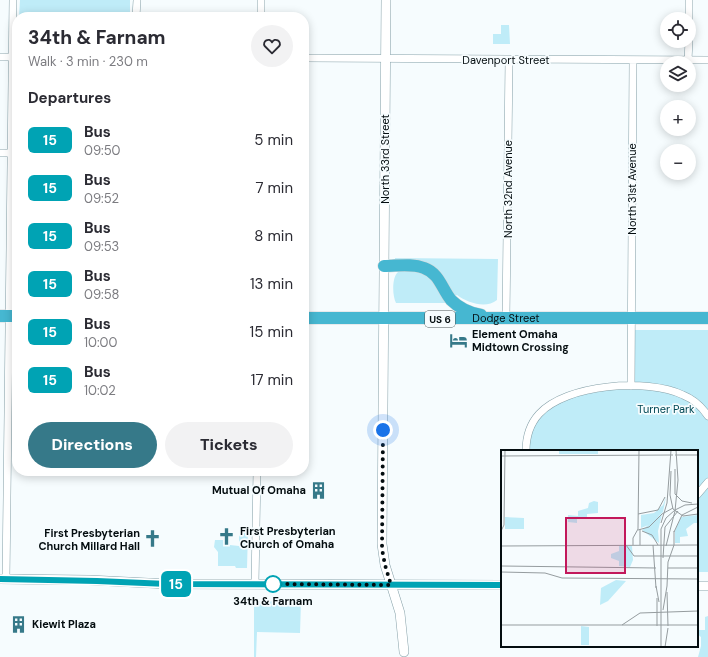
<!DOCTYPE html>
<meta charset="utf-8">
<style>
:root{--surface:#fff;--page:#f2f2f3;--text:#2b2b33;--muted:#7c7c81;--accent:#367989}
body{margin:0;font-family:"DM Sans",sans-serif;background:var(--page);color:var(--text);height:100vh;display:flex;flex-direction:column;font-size:15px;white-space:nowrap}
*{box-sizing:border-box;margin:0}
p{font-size:13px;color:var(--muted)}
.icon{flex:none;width:22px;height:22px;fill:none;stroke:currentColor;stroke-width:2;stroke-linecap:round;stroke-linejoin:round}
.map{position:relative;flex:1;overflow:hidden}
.sheet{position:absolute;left:12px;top:12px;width:297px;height:464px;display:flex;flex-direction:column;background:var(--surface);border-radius:16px;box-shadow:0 2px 10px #0003}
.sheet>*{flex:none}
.badge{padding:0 8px;border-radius:6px;font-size:14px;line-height:26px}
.tools{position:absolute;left:660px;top:12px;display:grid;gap:8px}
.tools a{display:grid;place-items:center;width:36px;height:36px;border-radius:50%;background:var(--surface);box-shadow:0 2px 10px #0003;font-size:20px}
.you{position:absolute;width:20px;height:20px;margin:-10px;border:3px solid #fff;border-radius:50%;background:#1a73e8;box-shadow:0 0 0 6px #1a73e833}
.map>.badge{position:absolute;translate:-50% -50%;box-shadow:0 0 0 2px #fff}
h2{padding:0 16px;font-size:15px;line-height:36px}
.round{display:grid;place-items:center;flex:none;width:42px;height:42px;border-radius:21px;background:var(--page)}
.overview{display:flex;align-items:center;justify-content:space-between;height:68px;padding:0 16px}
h1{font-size:19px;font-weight:800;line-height:30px}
.cta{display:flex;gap:8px;margin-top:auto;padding:8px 16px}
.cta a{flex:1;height:46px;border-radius:24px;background:var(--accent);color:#fff;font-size:16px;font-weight:800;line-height:46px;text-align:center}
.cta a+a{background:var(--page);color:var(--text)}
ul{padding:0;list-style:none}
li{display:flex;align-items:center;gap:12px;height:48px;padding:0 16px}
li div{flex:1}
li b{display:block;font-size:15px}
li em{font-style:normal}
li .badge{min-width:44px;font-weight:700;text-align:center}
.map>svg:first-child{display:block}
.green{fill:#bfecf8}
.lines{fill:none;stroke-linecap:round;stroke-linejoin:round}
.street-casing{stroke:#85a0a8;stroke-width:8}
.secondary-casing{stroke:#85a0a8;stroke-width:10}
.highway-casing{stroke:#d7d8d9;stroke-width:13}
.street{stroke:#fff;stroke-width:7}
.secondary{stroke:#fff;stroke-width:9}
.highway{stroke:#46b7d1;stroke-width:12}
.line-casing{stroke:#fff;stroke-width:9}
.line{stroke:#00a3b4;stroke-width:6}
.walk{stroke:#040d10;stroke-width:4;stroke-dasharray:0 7.2}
.stop-dot{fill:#fff;stroke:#00a3b4;stroke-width:2}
.labels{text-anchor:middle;stroke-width:3.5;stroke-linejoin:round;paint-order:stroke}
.shield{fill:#f6fcfe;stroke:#4d5557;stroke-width:1}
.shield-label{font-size:10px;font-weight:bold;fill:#040d10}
.street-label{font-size:11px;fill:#040d10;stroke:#f6fcfe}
.poi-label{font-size:11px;font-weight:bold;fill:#040d10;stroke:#f6fcfe;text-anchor:start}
.park-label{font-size:11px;fill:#004855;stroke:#f6fcfe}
.stop-label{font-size:11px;font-weight:bold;fill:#040d10;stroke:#f6fcfe}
.inset-road{fill:none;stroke:#959c9f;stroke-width:1}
.view{fill:#c2185b;fill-opacity:0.15;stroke:#c2185b;stroke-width:2}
.inset-edge{fill:none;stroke:#040d10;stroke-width:2}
</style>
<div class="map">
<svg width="708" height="657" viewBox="0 0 708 657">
<rect width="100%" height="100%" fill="#f6fcfe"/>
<path class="green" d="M20 0H130V17H19Z
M501 25H509L510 44H493V34H501Z
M395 258 498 259 497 300C486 309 468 303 457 295L454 297 442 277 395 262Z
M396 268 426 271 449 303H396C392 295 392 277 398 272Z
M631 330H708V572H697V451H526L533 423 563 398 631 386Z
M239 531H248L247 568H236L235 566H218V552L214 547 215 540H230V545L239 546Z
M246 597 251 598V597H255L256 601H301L300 633 257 632 256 657H254V601H247Z
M708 616V657H698L701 646V637L697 634V630H705V617Z"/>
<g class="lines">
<defs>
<path id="street" d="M136 17 137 0
M261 17V0
M689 19V0
M0 57H17
M304 58 708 60
M688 60 689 41
M0 153H11
M506 319 509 60
M631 386 633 60
M526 451C526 438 529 425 539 414 566 384 647 378 683 395 693 399 702 407 708 416
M697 495 708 482
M6 579 13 0
M255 584 257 471"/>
<path id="secondary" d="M386 0 382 544 385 565 400 613 404 652
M0 579 89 580 168 584 502 585
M697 586H708"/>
<g id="highway">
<path d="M384 266C397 266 412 263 424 268 439 273 442 289 451 300 459 308 470 313 481 315"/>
<path d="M0 316H17"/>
<path id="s1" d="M304 318H708"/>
</g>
</defs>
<use href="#street" class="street-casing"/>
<use href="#secondary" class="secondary-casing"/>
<use href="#highway" class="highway-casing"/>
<use href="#street" class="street"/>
<use href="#secondary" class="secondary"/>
<use href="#highway" class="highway"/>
</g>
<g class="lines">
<defs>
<path id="line" d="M0 579 97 581 168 584 502 585"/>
</defs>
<use href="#line" class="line-casing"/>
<use href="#line" class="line"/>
<path class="walk" d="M273 584 391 585 385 565 382 549 383 430"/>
</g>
<defs>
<symbol id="hotel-bare" viewBox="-9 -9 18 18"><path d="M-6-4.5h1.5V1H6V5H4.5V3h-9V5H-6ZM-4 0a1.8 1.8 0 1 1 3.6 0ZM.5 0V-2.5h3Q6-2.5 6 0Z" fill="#367989" stroke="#f6fcfe" stroke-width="2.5" paint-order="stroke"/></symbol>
<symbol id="building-bare" viewBox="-9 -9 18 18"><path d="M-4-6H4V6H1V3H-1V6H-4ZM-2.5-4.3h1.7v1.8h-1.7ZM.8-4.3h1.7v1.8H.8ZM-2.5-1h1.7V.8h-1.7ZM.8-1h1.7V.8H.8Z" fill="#367989" stroke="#f6fcfe" stroke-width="2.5" paint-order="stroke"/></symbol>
<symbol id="church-bare" viewBox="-9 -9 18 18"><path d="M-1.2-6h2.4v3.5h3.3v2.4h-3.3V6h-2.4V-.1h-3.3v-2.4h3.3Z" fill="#367989" stroke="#f6fcfe" stroke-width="2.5" paint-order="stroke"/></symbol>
</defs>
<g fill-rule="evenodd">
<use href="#hotel-bare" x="446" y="328" width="25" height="25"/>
<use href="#building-bare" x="306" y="478" width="25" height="25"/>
<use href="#church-bare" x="214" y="524" width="25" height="25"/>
<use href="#church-bare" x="140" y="526" width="25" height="25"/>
<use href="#building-bare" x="6" y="612" width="25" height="25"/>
</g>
<circle class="stop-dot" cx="273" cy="584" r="8"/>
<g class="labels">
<rect class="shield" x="425" y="311" width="30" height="16" rx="3"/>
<g class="shield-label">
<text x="440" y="323">US 6</text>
</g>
<g class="street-label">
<text x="506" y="64">Davenport Street</text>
<text transform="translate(385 159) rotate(-90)" y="4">North 33rd Street</text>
<text transform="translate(508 189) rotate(-90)" y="4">North 32nd Avenue</text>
<text transform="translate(632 189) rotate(-90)" y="4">North 31st Avenue</text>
<text dy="4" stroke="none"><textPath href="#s1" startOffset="202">Dodge Street</textPath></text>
</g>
<g class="poi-label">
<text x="472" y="338">Element Omaha<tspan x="472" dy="13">Midtown Crossing</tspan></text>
<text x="306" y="494" text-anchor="end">Mutual Of Omaha</text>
<text x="240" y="535">First Presbyterian<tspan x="240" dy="13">Church of Omaha</tspan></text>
<text x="140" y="537" text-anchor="end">First Presbyterian<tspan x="140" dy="13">Church Millard Hall</tspan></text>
<text x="32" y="628">Kiewit Plaza</text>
</g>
<g class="park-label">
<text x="666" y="413">Turner Park</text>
</g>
<g class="stop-label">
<text x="273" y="605">34th &amp; Farnam</text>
</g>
</g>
<g transform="translate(501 450)">
<rect width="197" height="197" fill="#f6fcfe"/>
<path d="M58 0H97V4H58ZM165 47 162 62 150 74 140 78V65L153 63 162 55ZM93 51 97 52V63L86 64V68H76V73L67 72V65L77 66V61L87 58 88 53ZM161 64 157 81 158 93 141 80ZM197 65V73H193L185 79 187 86 179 87V93H174V81L180 67ZM4 67 23 68V79H4ZM118 96H131L132 110 129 117 118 116V111L110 108V104L118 101ZM115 130 125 131 107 151 99 155 100 138ZM80 176 88 177V195H80Z" fill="#bfecf8"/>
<path class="inset-road" d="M174 5H197M0 6 172 5M174 19V44L181 51 191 53M170 21 169 45 172 59 182 66 197 64M137 64 157 60 164 47M160 73 166 53 170 0M137 80 148 77 161 64 172 58M141 81 151 85 157 95M173 82 181 65 197 57M125 95 133 106H197M132 95V88L137 79 138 0M139 95V79M152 95 155 138M173 95V81M0 96V81L3 75 4 0M0 96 197 95M165 96 174 61 177 30 175 0M162 108 164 77 177 61M0 116 155 118M167 118H197M0 122 44 123 61 128 197 129M155 136 158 152M166 136 167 112 173 95M166 142 167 176M156 148V176M162 160 166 136M0 175H197M121 175 139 163 197 161M160 197V79L165 68 174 60 184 55 197 54M164 197 167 178"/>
<path class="view" d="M65 68H124V123H65Z"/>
<rect width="197" height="197" class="inset-edge"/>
</g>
</svg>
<div class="tools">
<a><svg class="icon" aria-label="locate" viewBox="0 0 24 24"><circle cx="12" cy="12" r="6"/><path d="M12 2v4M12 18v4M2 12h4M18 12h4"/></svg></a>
<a><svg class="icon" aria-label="layers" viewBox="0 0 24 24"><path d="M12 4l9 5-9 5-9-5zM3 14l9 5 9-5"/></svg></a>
<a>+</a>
<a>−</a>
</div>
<div class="you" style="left:383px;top:430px"></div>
<b class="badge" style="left:176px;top:584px;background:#00a3b4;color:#fff">15</b>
<section class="sheet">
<div class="overview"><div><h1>34th &amp; Farnam</h1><p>Walk · 3 min · 230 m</p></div><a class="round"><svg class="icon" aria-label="heart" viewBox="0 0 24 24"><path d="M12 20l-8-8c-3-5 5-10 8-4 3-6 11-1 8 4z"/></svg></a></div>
<h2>Departures</h2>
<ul>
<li><span class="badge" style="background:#00a3b4;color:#fff">15</span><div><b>Bus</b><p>09:50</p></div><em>5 min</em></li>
<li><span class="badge" style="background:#00a3b4;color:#fff">15</span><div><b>Bus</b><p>09:52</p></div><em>7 min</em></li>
<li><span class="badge" style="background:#00a3b4;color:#fff">15</span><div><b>Bus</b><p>09:53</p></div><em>8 min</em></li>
<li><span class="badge" style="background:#00a3b4;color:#fff">15</span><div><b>Bus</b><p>09:58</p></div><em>13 min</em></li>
<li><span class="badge" style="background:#00a3b4;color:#fff">15</span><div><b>Bus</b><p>10:00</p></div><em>15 min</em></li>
<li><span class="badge" style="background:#00a3b4;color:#fff">15</span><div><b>Bus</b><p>10:02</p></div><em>17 min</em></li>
</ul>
<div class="cta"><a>Directions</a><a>Tickets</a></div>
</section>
</div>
